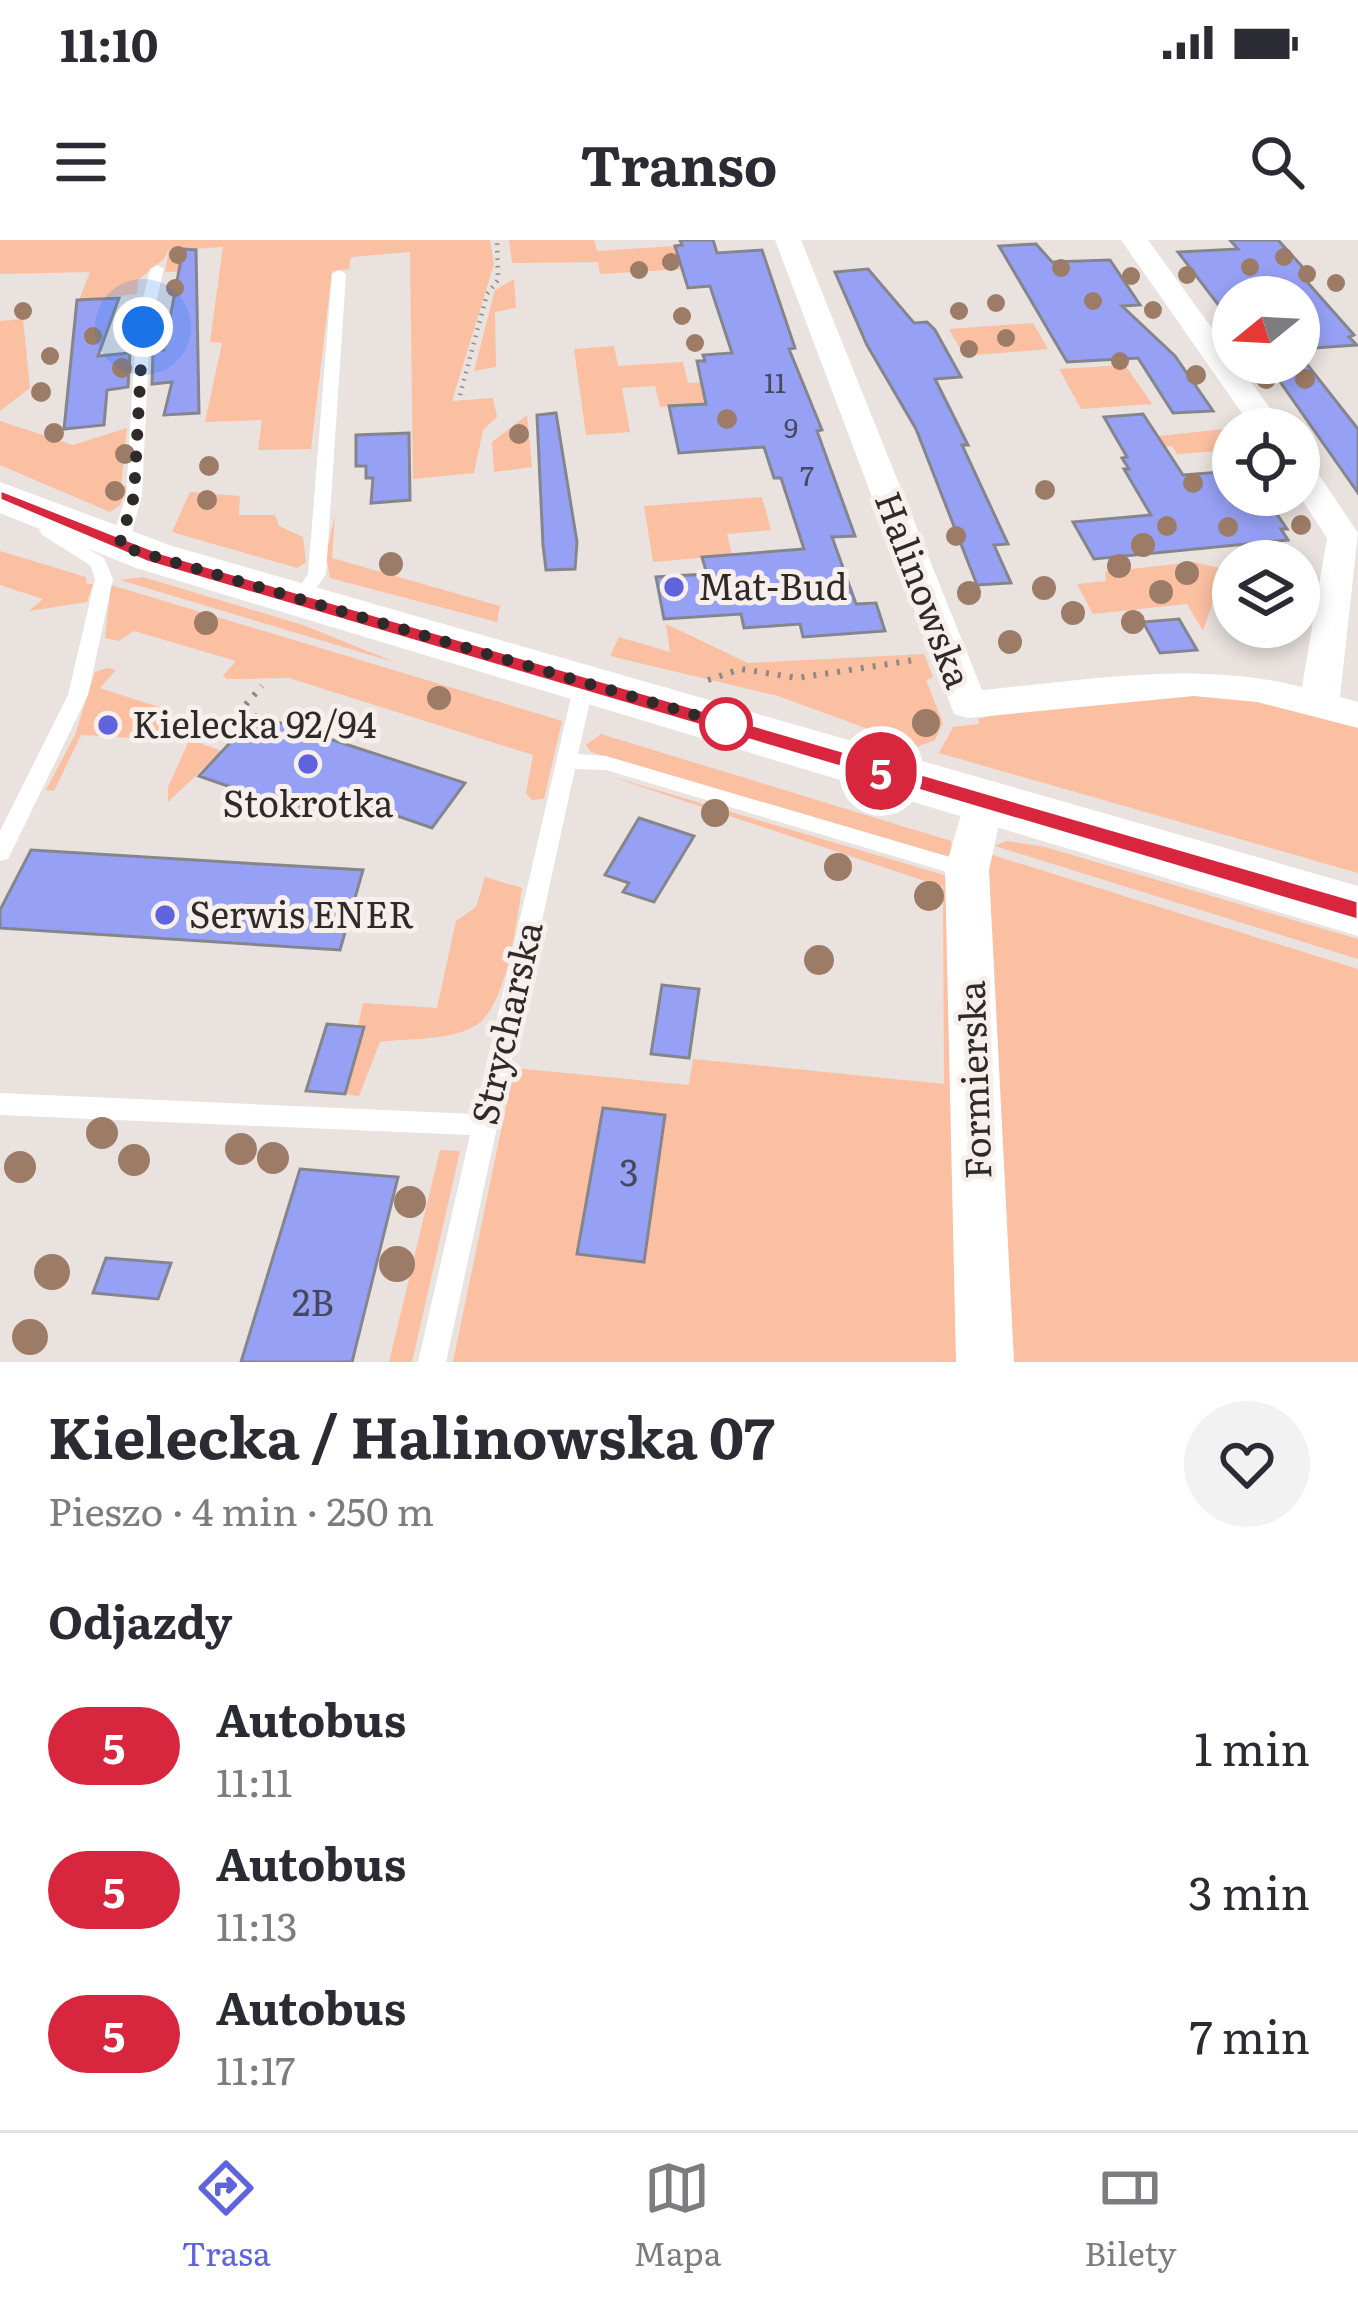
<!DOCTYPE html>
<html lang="pl">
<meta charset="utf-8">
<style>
:root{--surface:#fff;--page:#f2f2f3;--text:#2b2b33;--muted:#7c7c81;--line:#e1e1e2;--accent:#5f64dd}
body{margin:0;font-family:Literata,serif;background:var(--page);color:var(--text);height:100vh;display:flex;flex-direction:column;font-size:45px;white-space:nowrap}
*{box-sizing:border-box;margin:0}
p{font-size:39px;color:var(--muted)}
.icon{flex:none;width:66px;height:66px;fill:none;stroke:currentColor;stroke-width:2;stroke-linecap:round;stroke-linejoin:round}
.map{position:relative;height:1122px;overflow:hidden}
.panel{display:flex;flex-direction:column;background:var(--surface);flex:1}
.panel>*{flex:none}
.badge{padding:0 24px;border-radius:39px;font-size:42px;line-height:78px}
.needle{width:78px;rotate:252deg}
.controls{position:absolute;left:1212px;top:36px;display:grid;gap:24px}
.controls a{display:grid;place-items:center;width:108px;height:108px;border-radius:50%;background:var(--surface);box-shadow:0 6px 18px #0003;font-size:60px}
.you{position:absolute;width:60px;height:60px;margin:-30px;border:9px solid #fff;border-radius:50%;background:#1a73e8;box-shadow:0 0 0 18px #1a73e833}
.map>.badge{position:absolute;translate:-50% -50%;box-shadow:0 0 0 6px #fff}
h2{padding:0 48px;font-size:45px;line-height:108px}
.round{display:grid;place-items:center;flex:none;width:126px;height:126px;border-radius:63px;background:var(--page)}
.summary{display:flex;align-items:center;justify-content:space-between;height:204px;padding:0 48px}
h1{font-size:57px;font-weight:700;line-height:90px}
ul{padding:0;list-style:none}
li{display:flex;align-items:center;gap:36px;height:144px;padding:0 48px}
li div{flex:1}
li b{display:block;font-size:45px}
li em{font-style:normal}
li .badge{min-width:132px;font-weight:700;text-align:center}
.status{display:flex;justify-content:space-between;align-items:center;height:84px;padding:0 60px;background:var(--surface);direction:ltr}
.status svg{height:33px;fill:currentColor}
header{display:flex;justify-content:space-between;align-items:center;height:156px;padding:0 48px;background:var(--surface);font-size:54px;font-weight:700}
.dock{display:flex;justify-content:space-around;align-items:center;height:168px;border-top:3px solid var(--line);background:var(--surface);font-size:33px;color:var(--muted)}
.dock a{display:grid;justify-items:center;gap:6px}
.dock .active{color:var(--accent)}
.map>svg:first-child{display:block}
.green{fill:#fbbfa2}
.building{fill:#96a1f6;stroke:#85868d;stroke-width:3}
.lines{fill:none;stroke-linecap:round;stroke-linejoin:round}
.path-far1{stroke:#8e8987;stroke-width:4.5;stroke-dasharray:1.5 6;stroke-linecap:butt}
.path{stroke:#8e8987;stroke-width:6;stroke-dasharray:3 9;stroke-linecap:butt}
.service{fill:#fff;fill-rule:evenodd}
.minor{fill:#fff;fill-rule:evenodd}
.secondary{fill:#fff;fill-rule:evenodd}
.tree{fill:#9d7c67}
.line{fill:#d7263d;stroke:#fff;stroke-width:3}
.walk{stroke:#2d2a29;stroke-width:12;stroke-dasharray:0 21.6}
.poi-dot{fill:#5f64dd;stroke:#f7efeb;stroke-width:4.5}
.stop-dot{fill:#fff;stroke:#d7263d;stroke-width:6}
.labels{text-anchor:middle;stroke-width:10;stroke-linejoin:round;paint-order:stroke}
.far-number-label{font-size:27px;fill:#47485c}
.poi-label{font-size:36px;fill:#2d2a29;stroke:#f7efeb;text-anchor:start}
.street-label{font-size:36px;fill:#2d2a29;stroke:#f7efeb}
.near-number-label{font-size:36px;fill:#47485c}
</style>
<div class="status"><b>11:10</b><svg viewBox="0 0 49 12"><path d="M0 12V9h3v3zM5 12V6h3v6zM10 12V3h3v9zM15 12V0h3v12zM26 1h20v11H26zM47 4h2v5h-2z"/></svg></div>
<header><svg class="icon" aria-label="menu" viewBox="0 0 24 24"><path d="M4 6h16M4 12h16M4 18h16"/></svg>Transo<svg class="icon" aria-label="search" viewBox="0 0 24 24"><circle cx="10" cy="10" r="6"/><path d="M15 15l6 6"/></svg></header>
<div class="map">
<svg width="1358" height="1122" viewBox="0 0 1358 1122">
<rect width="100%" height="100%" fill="#e9e2de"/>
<path class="green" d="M0 0H490L494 24 452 161 493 158 497 177 483 190 474 233 413 239 410 12 351 17 349 29 332 31 311 209 258 210 262 180 205 182 222 103 210 102 223 7 194 9 190 31 165 32 169 8 164 19 138 40 137 54 79 60 90 32 0 34Z
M509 0H594L597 11 675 6 681 24 699 28 600 34 598 22 512 23Z
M514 39 516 68 495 72 496 127 474 131 495 50Z
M23 79 30 148 0 171V81Z
M1033 83 1048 109 964 116 949 89Z
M614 106 618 126 683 122 688 143 727 141 734 162 660 167 655 146 622 148 630 192 586 195 574 109Z
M1125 125 1152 164 1081 169 1059 129Z
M527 175 532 227 494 232 492 202Z
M0 181 73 205 127 188 121 246H129L120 265 110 272 0 225Z
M1243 187 1233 189V210L1177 214 1172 206 1156 207 1149 197Z
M190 252 240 256 239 275H275L279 286 303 297 306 322 297 328 172 292Z
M762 257 771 290 727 294 732 315 653 322 644 266Z
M335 275 332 318 500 366 497 382 330 338 326 315Z
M0 311 86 337 87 344H93L87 362 29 371 43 359 0 345Z
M1193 322 1224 329 1203 391 1187 364 1093 374 1077 344 1106 341 1105 332Z
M143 337 303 385 397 423 120 340Z
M111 345 562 481 544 559 532 560 526 553 533 515 289 438 227 439 223 436 236 421 134 391 119 401 105 398Z
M666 384 748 423 924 414 933 437 926 440 943 483 935 500 917 507 778 456 610 416 619 397 670 412Z
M107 428 116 430 100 448 171 471 161 481 174 486 177 495 222 511 168 562V547L189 501 81 495 54 551 46 550 75 495 95 432Z
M1201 453 1235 455 1358 487V633L939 513 953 487 979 484 978 479 1003 473Z
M601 494 951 601 952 619 591 512 586 505Z
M606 535 944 635 949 643 963 1122H453L514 828 689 845 693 819 944 844 943 647Z
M1006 601 1045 607 1358 699V719L995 606Z
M986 613 1358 729V1122H1007Z
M485 637 522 648C516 682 507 770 473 787 447 801 409 798 380 802L359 856 345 854 364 788 358 787 363 763 437 768 456 681 476 667Z
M440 910 460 911 412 1122H389Z"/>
<path class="building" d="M680 0H713L717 13 762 10 795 108 789 109 822 190 817 191 855 296 832 297 856 364 876 363 885 391 803 397 800 384 744 388 741 374 664 379 656 337 707 334 702 317 804 309 781 238H774L764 207 679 213 669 166 706 164 697 121H705L703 115 732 113 710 46 688 48 675 6 682 5Z
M1230 0H1278L1308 33 1300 34 1354 95 1349 97 1357 105 1299 109V57H1233V84L1178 12 1238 9Z
M1036 4 1052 22 1110 20 1140 65 1122 66 1175 116 1213 171 1173 173 1138 118 1067 122 999 6Z
M183 9 196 10 199 173 164 175 172 142 152 144 153 111 164 110Z
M868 29 914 83 927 82 935 90 961 137 935 139 968 205H962L1008 304 994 305 1011 343 977 345 916 189 867 105 835 32Z
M119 58 98 116 130 113 128 147 107 150 104 185 64 189 77 60Z
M1267 123H1306L1358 189V253Z
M556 173 577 302 575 329 546 330 543 305 537 175Z
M1143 174 1183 235 1233 231V255H1264L1287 289H1281L1288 300 1094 319 1073 282 1151 275 1124 229H1129L1122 218 1127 217 1104 177Z
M409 193 410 260 371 263 373 238H366V226H356V195Z
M1179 379 1197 410 1160 413 1143 382Z
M256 475 465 543 432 588 343 557 325 580 199 536Z
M639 578 694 596 654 662 623 652 629 643 605 635Z
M31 610 260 624 363 630 340 710 0 688V670Z
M662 745 699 749 689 818 651 814Z
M327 784 364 787 345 854 306 851Z
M603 868 665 875 644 1022 577 1014Z
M300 929 398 937 352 1122H241Z
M106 1018 171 1023 158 1059 93 1053Z"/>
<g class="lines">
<path class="path-far1" d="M460 155 487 54 498 40 497 0"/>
<path class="path" d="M708 440 741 429 797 438 915 420
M246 486 232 480 262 446"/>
<path class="service" d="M157 25 164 29 150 87 142 256 128 306 119 311 110 306 126 256 136 87 150 29Z
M339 30 346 34 326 334 305 364 299 366 290 360 308 334 332 34Z
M48 286 104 318 113 339 88 455 11 613 8 619 0 621V591L68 455 95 339 90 325 42 295 39 291Z
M584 438 594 444 578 514 606 516 967 622 975 624 978 630 975 636 967 638 606 530 575 529 446 1122H418L470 895 0 875V853L475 874 574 444Z"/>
<path class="minor" d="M775 0H801L982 450C1090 440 1196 420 1302 447L1327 298 1299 255V220L1311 223 1358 293 1340 457 1358 462V488L1257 462 1194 456 968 478 954 474Z
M1121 0H1148L1285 189H1253Z
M983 546 998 550 1004 561 989 630 1014 1122H956L945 630 968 550Z"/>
<path class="secondary" d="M0 242 172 306 1358 646V696L136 328 0 273Z"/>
</g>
<g class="tree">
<circle cx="178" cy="15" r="9"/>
<circle cx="1284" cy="17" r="9"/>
<circle cx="671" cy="22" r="9"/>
<circle cx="1250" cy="27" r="9"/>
<circle cx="1061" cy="28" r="9"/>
<circle cx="639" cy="30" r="9"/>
<circle cx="1307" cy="34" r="9"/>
<circle cx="1187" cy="35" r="9"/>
<circle cx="1131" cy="36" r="9"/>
<circle cx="1336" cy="43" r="9"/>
<circle cx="175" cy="48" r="9"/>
<circle cx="1093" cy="61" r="9"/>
<circle cx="996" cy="63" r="9"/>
<circle cx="1153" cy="70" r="9"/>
<circle cx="23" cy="71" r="9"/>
<circle cx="959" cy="71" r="9"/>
<circle cx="682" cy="76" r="9"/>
<circle cx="123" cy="87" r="9"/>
<circle cx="93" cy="96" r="9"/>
<circle cx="1006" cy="98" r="9"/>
<circle cx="695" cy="103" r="9"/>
<circle cx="969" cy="109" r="9"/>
<circle cx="50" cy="116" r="9"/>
<circle cx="1120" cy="121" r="9"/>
<circle cx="122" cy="128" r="10"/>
<circle cx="1196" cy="135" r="10"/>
<circle cx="1266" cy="139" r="10"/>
<circle cx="1305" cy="139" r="10"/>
<circle cx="41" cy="152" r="10"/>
<circle cx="727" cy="179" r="10"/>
<circle cx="54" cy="193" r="10"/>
<circle cx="519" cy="194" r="10"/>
<circle cx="125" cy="214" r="10"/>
<circle cx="209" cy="226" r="10"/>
<circle cx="1193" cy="243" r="10"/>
<circle cx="1045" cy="250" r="10"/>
<circle cx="115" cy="251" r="10"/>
<circle cx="207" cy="260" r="10"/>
<circle cx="1301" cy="285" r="10"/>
<circle cx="1167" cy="286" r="10"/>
<circle cx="1228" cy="287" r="10"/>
<circle cx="956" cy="296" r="10"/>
<circle cx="1143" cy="305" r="12"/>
<circle cx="391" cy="324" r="12"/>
<circle cx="1119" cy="326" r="12"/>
<circle cx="1187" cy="333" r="12"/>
<circle cx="1044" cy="348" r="12"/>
<circle cx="1161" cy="352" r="12"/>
<circle cx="969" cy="353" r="12"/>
<circle cx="1073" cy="373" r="12"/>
<circle cx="1133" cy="382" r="12"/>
<circle cx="206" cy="383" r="12"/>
<circle cx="1010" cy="402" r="12"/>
<circle cx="439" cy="458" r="12"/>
<circle cx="926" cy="483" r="14"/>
<circle cx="715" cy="573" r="14"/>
<circle cx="838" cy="627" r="14"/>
<circle cx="929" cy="656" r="15"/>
<circle cx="819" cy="720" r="15"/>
<circle cx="102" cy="893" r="16"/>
<circle cx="241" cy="909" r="16"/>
<circle cx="273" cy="918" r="16"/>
<circle cx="134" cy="920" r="16"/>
<circle cx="20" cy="927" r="16"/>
<circle cx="410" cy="962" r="16"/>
<circle cx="397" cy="1024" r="18"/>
<circle cx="52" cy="1032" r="18"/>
<circle cx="30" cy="1097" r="18"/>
</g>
<path class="line" d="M0 250 161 313 1358 661V680L147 322 0 260Z"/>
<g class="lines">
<path class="walk" d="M143 87 134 256 119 306 726 484"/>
</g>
<g class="poi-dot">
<circle cx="674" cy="347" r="12"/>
<circle cx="108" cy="485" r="12"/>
<circle cx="308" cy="524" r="12"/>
<circle cx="165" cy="675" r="12"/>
</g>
<circle class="stop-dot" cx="726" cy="484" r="24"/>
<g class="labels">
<g class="far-number-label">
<text x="775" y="153">11</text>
<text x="791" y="198">9</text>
<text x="807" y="246">7</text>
</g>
<g class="poi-label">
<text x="698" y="360">Mat-Bud</text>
<text x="132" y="498">Kielecka 92/94</text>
<text x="308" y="577" text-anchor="middle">Stokrotka</text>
<text x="189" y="688">Serwis ENER</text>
</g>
<g class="street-label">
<text transform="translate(923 350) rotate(69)" y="13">Halinowska</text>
<text transform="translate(507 783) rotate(-77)" y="13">Strycharska</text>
<text transform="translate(975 840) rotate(-92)" y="13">Formierska</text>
</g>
<g class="near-number-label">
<text x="629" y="946">3</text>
<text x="313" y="1076">2B</text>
</g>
</g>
</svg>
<div class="controls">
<a><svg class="needle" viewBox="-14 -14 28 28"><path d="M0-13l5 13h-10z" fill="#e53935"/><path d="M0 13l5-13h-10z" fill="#7c7c81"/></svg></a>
<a><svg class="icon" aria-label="locate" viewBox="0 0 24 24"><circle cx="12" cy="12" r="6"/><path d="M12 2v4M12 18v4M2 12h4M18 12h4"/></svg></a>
<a><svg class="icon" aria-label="layers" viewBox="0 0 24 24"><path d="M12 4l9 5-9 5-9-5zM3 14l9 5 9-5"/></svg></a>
</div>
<div class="you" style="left:143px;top:87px"></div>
<b class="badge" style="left:881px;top:531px;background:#d7263d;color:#fff">5</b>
</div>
<section class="panel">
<div class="summary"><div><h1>Kielecka / Halinowska 07</h1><p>Pieszo · 4 min · 250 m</p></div><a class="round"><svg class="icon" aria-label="heart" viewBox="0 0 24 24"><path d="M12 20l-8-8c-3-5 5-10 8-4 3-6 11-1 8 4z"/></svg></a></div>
<h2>Odjazdy</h2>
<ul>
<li><span class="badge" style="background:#d7263d;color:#fff">5</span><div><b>Autobus</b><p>11:11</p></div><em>1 min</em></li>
<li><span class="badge" style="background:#d7263d;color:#fff">5</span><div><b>Autobus</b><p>11:13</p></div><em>3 min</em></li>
<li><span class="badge" style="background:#d7263d;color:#fff">5</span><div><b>Autobus</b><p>11:17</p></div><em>7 min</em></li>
</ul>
</section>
<nav class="dock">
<a class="active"><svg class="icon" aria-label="directions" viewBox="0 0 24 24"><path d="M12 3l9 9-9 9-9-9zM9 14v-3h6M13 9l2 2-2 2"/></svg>Trasa</a>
<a><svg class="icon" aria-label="map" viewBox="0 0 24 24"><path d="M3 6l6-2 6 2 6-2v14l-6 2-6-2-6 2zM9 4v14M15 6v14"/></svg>Mapa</a>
<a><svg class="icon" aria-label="tickets" viewBox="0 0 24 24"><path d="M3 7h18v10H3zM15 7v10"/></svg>Bilety</a>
</nav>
